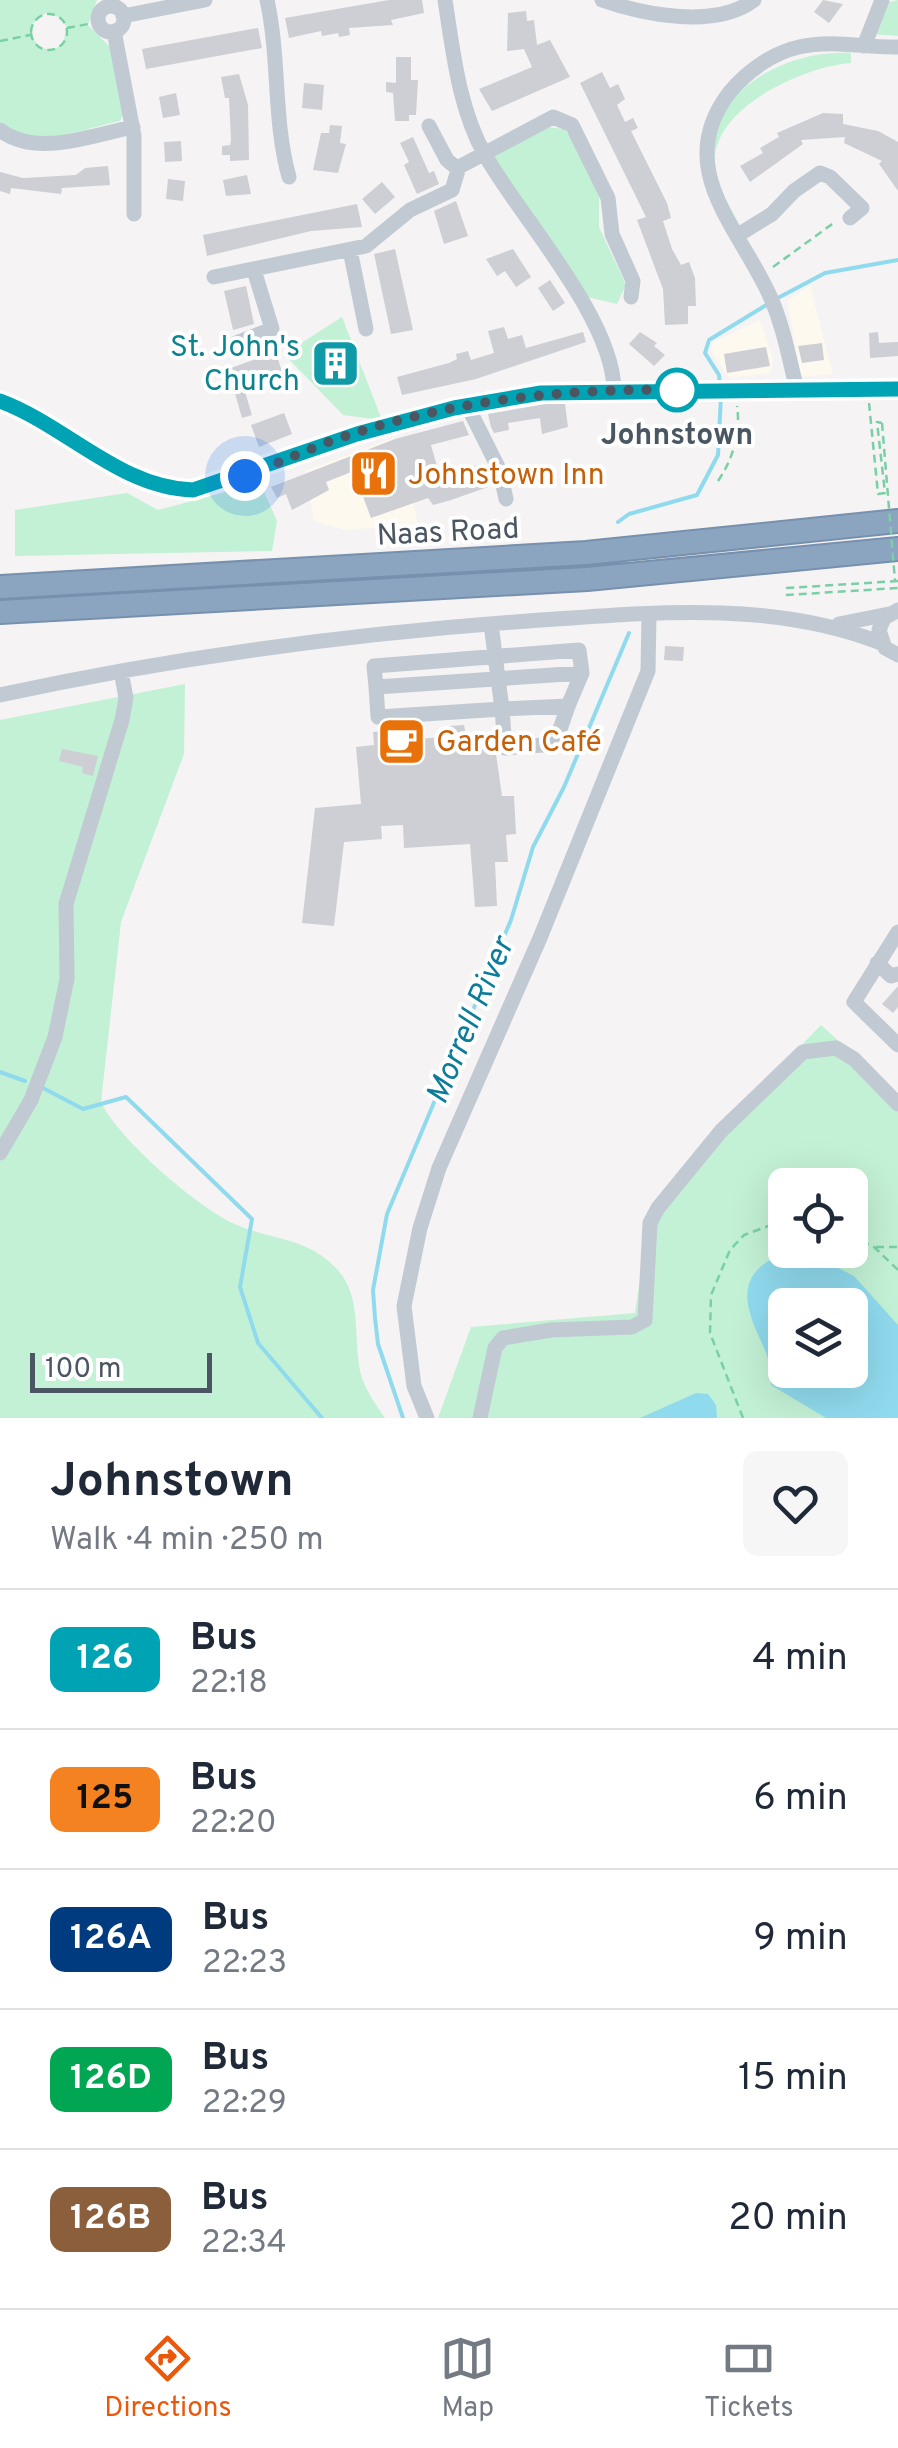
<!DOCTYPE html>
<meta charset="utf-8">
<style>
:root{--surface:#fff;--page:#f6f6f7;--text:#1f2937;--muted:#747a83;--line:#e0e1e3;--accent:#ea580c}
body{margin:0;font-family:Overpass,sans-serif;background:var(--page);color:var(--text);height:100vh;display:flex;flex-direction:column;font-size:38px;white-space:nowrap}
*{box-sizing:border-box;margin:0}
p{font-size:32px;color:var(--muted)}
.icon{flex:none;width:55px;height:55px;fill:none;stroke:currentColor;stroke-width:2;stroke-linecap:round;stroke-linejoin:round}
.map{position:relative;height:1418px;overflow:hidden}
.drawer{display:flex;flex-direction:column;background:var(--surface);flex:1}
.drawer>*{flex:none}
.badge{padding:0 20px;border-radius:15px;font-size:35px;line-height:65px}
.controls{position:absolute;left:768px;top:1168px;display:grid;gap:20px}
.controls a{display:grid;place-items:center;width:100px;height:100px;border-radius:15px;background:var(--surface);box-shadow:0 10px 40px #0002;font-size:50px}
.scale{position:absolute;left:30px;bottom:25px;width:182px;box-sizing:border-box;padding-left:10px;border:5px solid #4a5661;border-top:0;font-size:28px;line-height:35px;white-space:nowrap;color:#4a5661;-webkit-text-stroke:8px #fff;paint-order:stroke}
.you{position:absolute;width:50px;height:50px;margin:-25px;border:8px solid #fff;border-radius:50%;background:#1a73e8;box-shadow:0 0 0 15px #1a73e833}
.map>.badge{position:absolute;translate:-50% -50%;box-shadow:0 0 0 5px #fff}
.round{display:grid;place-items:center;flex:none;width:105px;height:105px;border-radius:15px;background:var(--page)}
.headline{display:flex;align-items:center;justify-content:space-between;height:170px;padding:0 50px}
h1{font-size:48px;font-weight:700;line-height:75px}
ul{padding:0;list-style:none}
li{display:flex;align-items:center;gap:30px;height:140px;padding:0 50px;border-top:2px solid var(--line)}
li div{flex:1}
li b{display:block;font-size:38px}
li em{font-style:normal}
li .badge{min-width:110px;font-weight:700;text-align:center}
.menu{display:flex;justify-content:space-around;align-items:center;height:140px;border-top:2px solid var(--line);background:var(--surface);font-size:28px;color:var(--muted)}
.menu a{display:grid;justify-items:center;gap:5px}
.menu .on{color:var(--accent)}
.map>svg:first-child{display:block}
.commercial{fill:#fdf9ef}
.green{fill:#c3f1d5;fill-rule:evenodd}
.water{fill:#90daee;fill-rule:evenodd}
.lines{fill:none;stroke-linecap:round;stroke-linejoin:round}
.stream{stroke:#90daee;stroke-width:4}
.building{fill:#cdcfd5}
.highway-casing{stroke:#7690ad;stroke-width:26}
.path{stroke:#7ad0a6;stroke-width:2.5;stroke-dasharray:8 5;stroke-linecap:butt}
.minor{stroke:#c1cad2;stroke-width:15}
.highway{stroke:#8ba5c1;stroke-width:22}
.path-bridge{stroke:#7ad0a6;stroke-width:2.5;stroke-dasharray:8 5;stroke-linecap:butt}
.line-casing{stroke:#fff;stroke-width:22}
.line{stroke:#00a3b4;stroke-width:15}
.walk{stroke:#4a5661;stroke-width:10;stroke-dasharray:0 18}
.stop-dot{fill:#fff;stroke:#00a3b4;stroke-width:5}
.labels{text-anchor:middle;stroke-width:8;stroke-linejoin:round;paint-order:stroke}
.culture-label{font-size:30px;fill:#0d838f;stroke:#fff;text-anchor:end}
.stop-label{font-size:30px;font-weight:bold;fill:#4a5661;stroke:#fff}
.food-label{font-size:30px;fill:#c56008;stroke:#fff;text-anchor:start}
.street-label{font-size:30px;fill:#4a5661;stroke:#fff}
.water-label{font-size:32px;font-style:italic;fill:#0c7c9b;stroke:#fff}
</style>
<div class="map">
<svg width="898" height="1418" viewBox="0 0 898 1418">
<rect width="100%" height="100%" fill="#f5f3f3"/>
<path class="commercial" d="M810 286 833 374 801 377 787 300Z
M760 320 773 359 771 373 729 378 711 351 713 342Z
M395 437 407 472 418 525 345 530 314 521 305 471Z"/>
<path class="green" d="M0 0H97L88 25 111 48 124 114 120 121C84 129 30 151 0 122ZM46 13 62 18 67 29 62 45 52 50 41 48 30 35 32 24Z
M898 0V36L874 34 889 2Z
M851 53V63C806 66 708 108 715 167 717 187 730 206 739 224L736 223C662 132 757 48 851 53Z
M547 127 564 129 569 135 599 195V227L626 285 617 304 587 297 495 162 493 153Z
M342 317 382 420 343 415 284 354Z
M260 483 277 521 272 551 15 556V510L127 493 158 510Z
M185 684 184 754 121 922 101 1102C118 1139 199 1209 237 1225 273 1240 306 1238 335 1267 365 1296 351 1343 362 1378 367 1392 376 1405 385 1418H0V720Z
M821 1025 898 1095V1418H438L471 1327 635 1313 650 1210 683 1167ZM785 1185H850V1250H785ZM785 1305H850V1370H785Z"/>
<path class="water" d="M808 1253 854 1276 898 1325V1418H826L771 1385C772 1350 756 1340 749 1309 739 1269 775 1251 808 1253ZM785 1305H850V1370H785Z
M696 1393 708 1394 716 1405 717 1418H640Z"/>
<g class="lines">
<path class="stream" d="M776 299 825 273 898 260
M720 386 719 375 705 353 709 340 768 304
M618 522 629 514 697 495 718 455 721 396
M0 1072 25 1081
M43 1088 83 1109 126 1097 252 1219 240 1287 258 1343 322 1418
M403 1418 378 1344 375 1318 373 1290 387 1214 511 920 533 847 564 787 629 633"/>
</g>
<path class="building" d="M389 0H422L424 13 391 20 393 25 349 28 350 35 339 37 338 33 322 36 321 31 289 38 285 18Z
M823 0 843 4 829 23 814 12Z
M526 11 527 21 534 20 537 45 550 40 570 77 492 111 479 89 532 67 524 49 507 51 508 13Z
M258 28 262 48 146 69 142 49Z
M396 57H411V80H418L416 115H409V121H395L393 93 386 92V82L396 83Z
M602 72 610 88 618 84 625 99 617 105 625 122 633 118 638 128 631 131 667 203 671 218 663 221 672 249 681 265 689 262 695 278 696 306H688V324L665 325 663 289 637 220 646 217 580 83Z
M239 74 248 105 249 160 230 161V155H222V146L230 145 231 140 229 98H225L221 77Z
M304 83 324 85 322 110 302 108Z
M176 93 180 115 163 118 159 97Z
M823 113 843 114V124L878 131 898 142V191L879 164 882 161 844 143 845 137 801 140 803 144 750 182 740 166 763 153 760 148 779 137 777 133Z
M330 125 342 126 340 143 346 144 338 173 313 170 321 133H329Z
M413 137 429 173 434 171 439 184 417 194 404 165 409 162 400 143Z
M181 141 182 161 165 162 164 142Z
M108 166 110 185 62 188 61 194 11 188 10 194 0 191V172L23 178 76 175 85 168Z
M247 175 251 194 226 196 223 180Z
M168 179 185 181 183 201 166 199Z
M382 182 395 197 375 214 362 199Z
M456 201 468 236 444 244 434 211Z
M357 204 362 227 311 231 207 256 203 235Z
M395 249 413 330 391 334 374 254Z
M513 249 531 277 516 287 505 271 497 276 486 259Z
M550 280 565 303 553 311 538 288Z
M246 286 254 324 233 330 224 291Z
M504 327 508 339 522 335 526 348 583 332 586 342 476 379 402 395 397 377 449 363 457 359 456 354 468 351 471 360 494 353 488 331Z
M640 332 657 343 654 346 665 355 654 366 629 344Z
M878 332 879 343 898 342V356L870 358 869 333Z
M822 343 824 360 802 363 798 346Z
M766 347 770 366 727 373 724 354Z
M327 349 351 367 344 377 319 359Z
M276 352 283 376 243 385 252 415 242 418 228 369Z
M546 404H565L568 427 542 434 540 418 508 423 509 430 494 433 491 427 488 414Z
M284 413 292 434 259 447 251 425Z
M463 421 469 435 431 445 440 477 481 464 488 487 451 500 433 505 428 498 371 518 361 491 366 489 359 469 326 482 329 490 292 510 286 494 277 498 271 487 395 439Z
M665 646 684 647 683 661 664 660Z
M464 725 466 735 493 733 502 796H514L516 834 506 835 508 862H495L497 906 475 907 470 844 404 848 403 825 381 826 382 839 344 842 334 926 302 923 315 808 361 804 356 747 374 745 373 732 419 728 420 739 450 736 449 726Z
M62 749 98 756 93 776 82 773 83 767 59 761Z
M898 986V1007L893 1013 882 1004Z"/>
<g class="lines">
<defs>
<path id="highway" d="M0 587 586 553 898 521
M0 612 587 579 898 549"/>
</defs>
<use href="#highway" class="highway-casing"/>
<path class="path" d="M31 32a18 18 0 1 1 36 0a18 18 0 1 1-36 0Z
M67 28 99 22
M0 41 30 35
M773 267 835 222
M869 403 878 494 885 493 877 422 882 423
M718 481C733 459 741 432 737 406
M898 581 787 588V595L898 588
M850 1235 874 1247 898 1270
M876 1247H898
M743 1418 710 1333 711 1295 730 1250 744 1235 785 1220"/>
<path class="minor" d="M267 0C280 59 273 120 289 177
M445 0C453 52 459 109 485 155 521 218 612 317 614 389
M602 0C644 15 716 29 754 0
M98 19a13 13 0 1 1 26 0a13 13 0 1 1-26 0Z
M123 16 205 0
M114 31 134 136V214
M864 46 882 0
M429 126 447 160 458 169
M0 130C36 158 92 135 133 127
M738 235 772 214 794 191 820 173 830 177 862 208 850 218
M350 250 366 329
M214 277 366 246 410 210 452 190 459 167 553 117 572 125 608 198 612 234 633 281 631 297
M236 343 272 329 254 270
M797 390C789 358 783 324 769 294 737 225 673 167 729 93 746 72 772 53 799 47 832 39 865 48 898 47
M0 401 36 417 139 480 193 490 357 434 454 408 541 393 898 389
M467 405 500 471 506 499
M898 610 884 618 879 630 885 648 898 655
M839 624 889 614
M376 687 378 717 502 709 491 624
M0 695C175 657 349 634 528 621 645 613 770 599 881 643
M568 706 555 744 505 748 502 709 568 706 582 673 376 687 374 666 579 650 582 673
M898 932 854 1002 898 1045
M877 963 891 976 898 974
M0 1153 31 1100 55 1037 67 979 66 904 122 720 126 698 121 671
M427 1418 414 1386 404 1306 420 1228 439 1168 540 938 648 671 649 614
M480 1418 495 1348 503 1338 551 1330 632 1327 645 1320 650 1223 658 1208 721 1131 803 1052 836 1048 854 1059 898 1104"/>
<use href="#highway" class="highway"/>
<path class="path-bridge" d="M882 423 895 581"/>
</g>
<g class="lines">
<defs>
<path id="line" d="M0 401C67 426 120 488 193 490L357 434 454 408 541 393 898 389"/>
</defs>
<use href="#line" class="line-casing"/>
<use href="#line" class="line"/>
<path class="walk" d="M245 476C274 465 302 452 331 441 445 401 561 388 680 390H677"/>
</g>
<defs>
<symbol id="building-square" viewBox="-11 -11 22 22"><rect x="-9" y="-9" width="18" height="18" rx="4" fill="#0f9aa8" stroke="#fff"/><path d="M-4-6H4V6H1V3H-1V6H-4ZM-2.5-4.3h1.7v1.8h-1.7ZM.8-4.3h1.7v1.8H.8ZM-2.5-1h1.7V.8h-1.7ZM.8-1h1.7V.8H.8Z" fill="#fff"/></symbol>
<symbol id="restaurant-square" viewBox="-11 -11 22 22"><rect x="-9" y="-9" width="18" height="18" rx="4" fill="#e8710a" stroke="#fff"/><path d="M-5-6h1v4h1v-4h1v4h1v-4h1v5L-1.5 .5V6h-2V.5L-5-1ZM5-6V6H3V1.5H1.5Q1.5-4 5-6Z" fill="#fff"/></symbol>
<symbol id="cafe-square" viewBox="-11 -11 22 22"><rect x="-9" y="-9" width="18" height="18" rx="4" fill="#e8710a" stroke="#fff"/><path d="M-5.5-4.5H6V0H3Q3 3.5 0 3.5H-2.5Q-5.5 3.5-5.5 0ZM3-3.2v2h1.7v-2ZM-6 4.5H4V6H-6Z" fill="#fff"/></symbol>
</defs>
<g fill-rule="evenodd">
<use href="#building-square" x="308" y="336" width="55" height="55"/>
<use href="#restaurant-square" x="346" y="446" width="55" height="55"/>
<use href="#cafe-square" x="374" y="714" width="55" height="55"/>
</g>
<circle class="stop-dot" cx="677" cy="390" r="20"/>
<g class="labels">
<g class="culture-label">
<text x="300" y="356">St. John's<tspan x="300" dy="34">Church</tspan></text>
</g>
<g class="stop-label">
<text x="677" y="444">Johnstown</text>
</g>
<g class="food-label">
<text x="408" y="484">Johnstown Inn</text>
<text x="436" y="751">Garden Café</text>
</g>
<g class="street-label">
<text transform="translate(448 531) rotate(-3)" y="10">Naas Road</text>
</g>
<g class="water-label">
<text transform="translate(469 1020) rotate(-67)" y="11">Morrell River</text>
</g>
</g>
</svg>
<div class="controls">
<a><svg class="icon" aria-label="locate" viewBox="0 0 24 24"><circle cx="12" cy="12" r="6"/><path d="M12 2v4M12 18v4M2 12h4M18 12h4"/></svg></a>
<a><svg class="icon" aria-label="layers" viewBox="0 0 24 24"><path d="M12 4l9 5-9 5-9-5zM3 14l9 5 9-5"/></svg></a>
</div>
<div class="scale">100 m</div>
<div class="you" style="left:245px;top:476px"></div>
</div>
<section class="drawer">
<div class="headline"><div><h1>Johnstown</h1><p>Walk · 4 min · 250 m</p></div><a class="round"><svg class="icon" aria-label="heart" viewBox="0 0 24 24"><path d="M12 20l-8-8c-3-5 5-10 8-4 3-6 11-1 8 4z"/></svg></a></div>
<ul>
<li><span class="badge" style="background:#00a3b4;color:#fff">126</span><div><b>Bus</b><p>22:18</p></div><em>4 min</em></li>
<li><span class="badge" style="background:#f58220;color:#111">125</span><div><b>Bus</b><p>22:20</p></div><em>6 min</em></li>
<li><span class="badge" style="background:#003b80;color:#fff">126A</span><div><b>Bus</b><p>22:23</p></div><em>9 min</em></li>
<li><span class="badge" style="background:#00a651;color:#fff">126D</span><div><b>Bus</b><p>22:29</p></div><em>15 min</em></li>
<li><span class="badge" style="background:#8b5e3c;color:#fff">126B</span><div><b>Bus</b><p>22:34</p></div><em>20 min</em></li>
</ul>
</section>
<nav class="menu">
<a class="on"><svg class="icon" aria-label="directions" viewBox="0 0 24 24"><path d="M12 3l9 9-9 9-9-9zM9 14v-3h6M13 9l2 2-2 2"/></svg>Directions</a>
<a><svg class="icon" aria-label="map" viewBox="0 0 24 24"><path d="M3 6l6-2 6 2 6-2v14l-6 2-6-2-6 2zM9 4v14M15 6v14"/></svg>Map</a>
<a><svg class="icon" aria-label="tickets" viewBox="0 0 24 24"><path d="M3 7h18v10H3zM15 7v10"/></svg>Tickets</a>
</nav>
